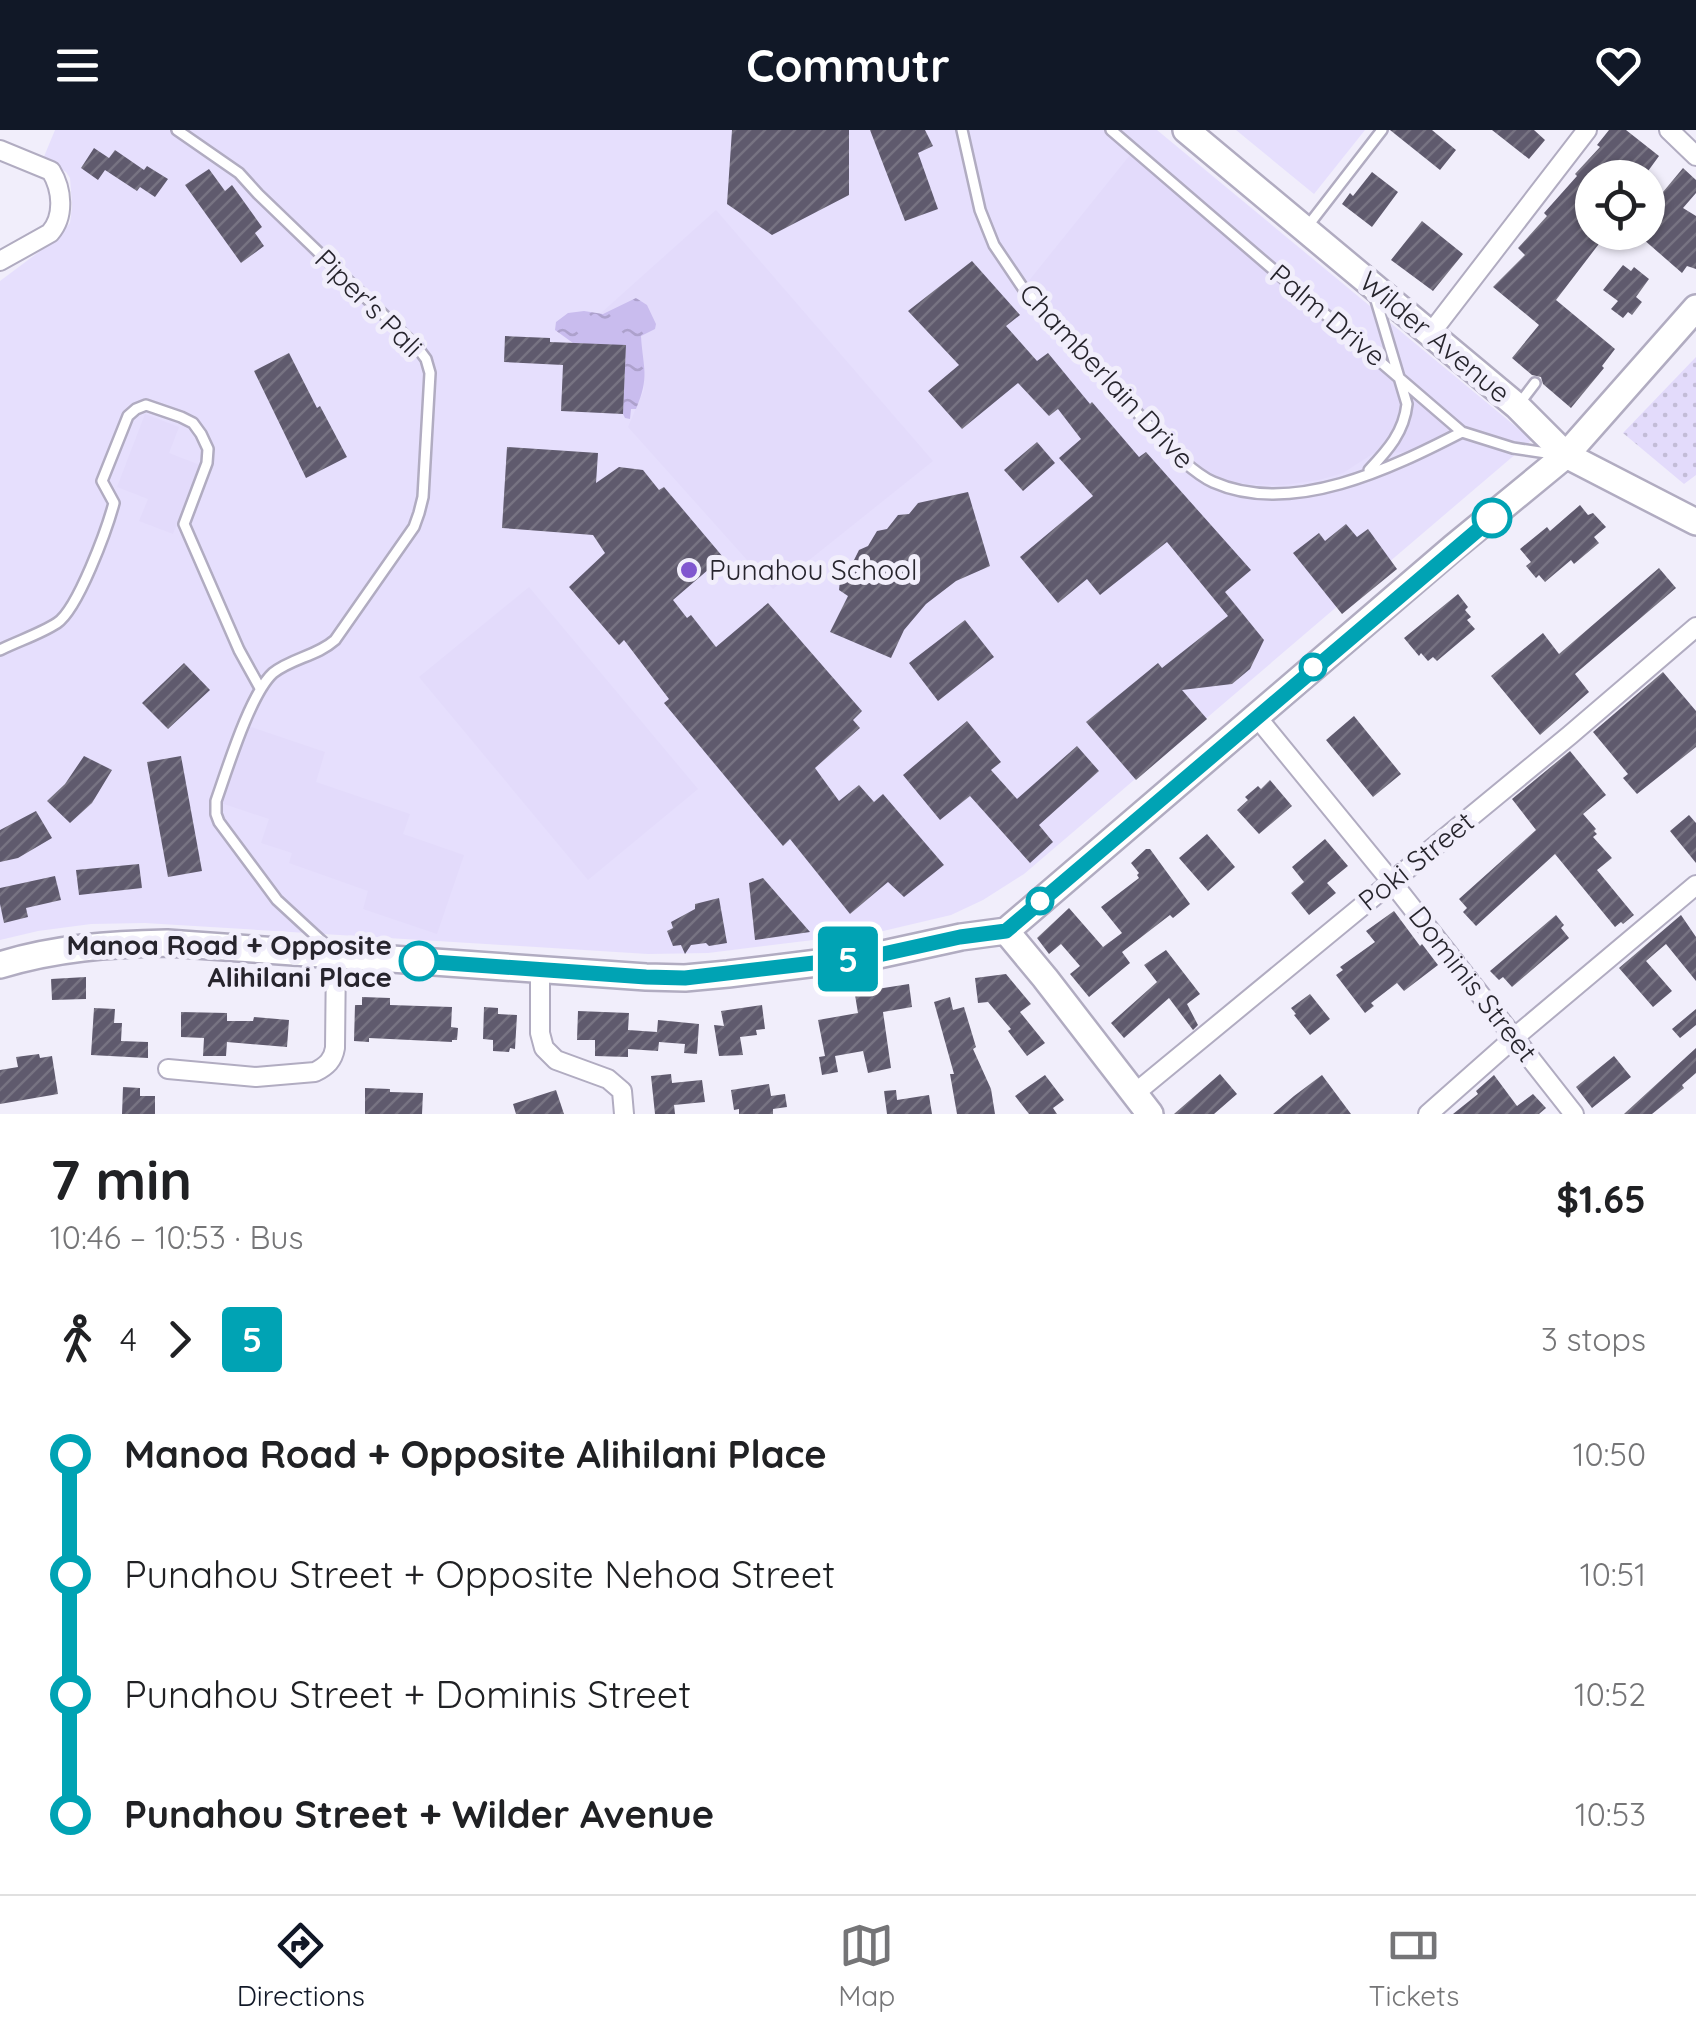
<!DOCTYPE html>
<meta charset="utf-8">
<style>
:root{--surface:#fff;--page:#f2f2f2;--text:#202124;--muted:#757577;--line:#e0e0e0;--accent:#111827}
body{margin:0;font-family:Quicksand,sans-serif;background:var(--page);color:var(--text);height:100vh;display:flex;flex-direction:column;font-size:38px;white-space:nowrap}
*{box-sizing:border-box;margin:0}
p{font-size:32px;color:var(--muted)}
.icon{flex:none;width:55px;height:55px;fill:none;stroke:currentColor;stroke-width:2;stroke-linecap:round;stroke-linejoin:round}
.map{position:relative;height:984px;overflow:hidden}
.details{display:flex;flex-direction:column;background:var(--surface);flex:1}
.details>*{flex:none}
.badge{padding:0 20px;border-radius:8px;font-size:35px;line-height:65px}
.fabs{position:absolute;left:1575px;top:30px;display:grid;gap:20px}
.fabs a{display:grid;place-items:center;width:90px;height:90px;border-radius:50%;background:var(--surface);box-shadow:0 2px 8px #0004;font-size:50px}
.map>.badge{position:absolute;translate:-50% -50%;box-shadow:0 0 0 5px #fff}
.legs{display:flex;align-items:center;gap:15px;height:110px;padding:0 50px;font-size:32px}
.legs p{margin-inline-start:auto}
.head{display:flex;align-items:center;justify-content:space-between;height:170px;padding:0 50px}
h1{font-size:55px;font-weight:700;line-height:75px}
ul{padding:0 50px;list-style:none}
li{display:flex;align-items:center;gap:35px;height:120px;font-size:38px}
li i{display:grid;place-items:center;width:15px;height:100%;margin:0 12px;background:currentColor}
li i::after{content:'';width:25px;height:25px;margin:-12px;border:8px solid;border-radius:50%;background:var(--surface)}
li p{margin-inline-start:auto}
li:first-child i{background:linear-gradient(#0000 50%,currentColor 0)}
li:last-child i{background:linear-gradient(currentColor 50%,#0000 0)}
header{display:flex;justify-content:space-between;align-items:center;height:130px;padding:0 50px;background:var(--accent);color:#fff;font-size:45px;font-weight:700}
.menu{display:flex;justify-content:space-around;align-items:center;height:140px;border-top:2px solid var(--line);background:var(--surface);font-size:28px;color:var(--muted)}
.menu a{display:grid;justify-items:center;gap:5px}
.menu .on{color:var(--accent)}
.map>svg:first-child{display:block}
.built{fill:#e6dffd}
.grass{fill:#e3dbfb}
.park{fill:url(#park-dots)}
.water{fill:url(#water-ripples)}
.building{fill:url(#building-hatch)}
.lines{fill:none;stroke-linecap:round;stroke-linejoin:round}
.lane-casing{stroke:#b1acc1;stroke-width:14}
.street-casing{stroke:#b1acc1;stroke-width:22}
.secondary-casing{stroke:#b1acc1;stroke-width:30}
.lane{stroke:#fff;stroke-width:9}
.street{stroke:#fff;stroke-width:18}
.secondary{stroke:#fff;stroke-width:25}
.line-1-casing{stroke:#fff;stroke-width:22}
.line-1{stroke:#00a3b4;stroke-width:15}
.stop-1-dot{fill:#fff;stroke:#00a3b4;stroke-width:5}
.poi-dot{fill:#8056cf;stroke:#f1eefb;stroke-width:4}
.labels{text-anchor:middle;stroke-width:10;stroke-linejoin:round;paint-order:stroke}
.street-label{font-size:28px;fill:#27252d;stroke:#f1eefb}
.poi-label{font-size:28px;fill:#27252d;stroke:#f1eefb;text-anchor:start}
.stop-label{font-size:28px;font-weight:bold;fill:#27252d;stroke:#f1eefb;text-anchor:end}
</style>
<header><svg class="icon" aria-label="menu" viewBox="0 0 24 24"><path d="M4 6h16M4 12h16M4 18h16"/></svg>Commutr<svg class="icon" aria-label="heart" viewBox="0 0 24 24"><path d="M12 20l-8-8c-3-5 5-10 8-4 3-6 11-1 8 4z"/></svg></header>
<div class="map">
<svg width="1696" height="984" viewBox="0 0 1696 984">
<defs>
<pattern id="park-dots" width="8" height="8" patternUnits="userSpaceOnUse" patternTransform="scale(2.5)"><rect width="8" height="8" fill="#e3dbfb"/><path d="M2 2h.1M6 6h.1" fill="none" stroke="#c3bcd7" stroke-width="1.8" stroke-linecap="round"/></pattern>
<pattern id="water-ripples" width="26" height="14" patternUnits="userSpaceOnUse" patternTransform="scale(2.5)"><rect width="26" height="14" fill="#c9bcee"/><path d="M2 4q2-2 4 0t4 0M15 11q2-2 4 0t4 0" fill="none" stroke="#ada1cc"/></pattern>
<pattern id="building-hatch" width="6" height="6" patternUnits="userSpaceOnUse" patternTransform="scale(2.5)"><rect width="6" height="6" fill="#5f5a6d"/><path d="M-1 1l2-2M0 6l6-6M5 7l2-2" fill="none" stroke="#777382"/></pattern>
</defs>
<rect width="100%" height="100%" fill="#f1eefb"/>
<path class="built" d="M55 0H1157L1532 310 1024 744 983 770 951 785 879 802 708 823 648 824 145 793 91 794 38 801 0 810V151L56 109 70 93 72 76 70 48 66 42 43 29Z
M1236 0H1365L1314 64Z"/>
<path class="grass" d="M1134 20 1462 302 1412 322 1374 323 1343 343 1319 350 1284 355 1246 354 1226 350 1206 344 1176 325 1023 158Z
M716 80 933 331 773 459 628 297 644 260 641 206 656 194 652 186 601 183Z
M145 284 179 297 169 323 200 335 173 404 139 391 148 369 117 357Z
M529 457 698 659 588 750 419 547Z
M248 596 325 622 316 652 410 684 403 704 464 725 437 804 363 779 368 761 289 733 292 723 261 713 269 689 221 673Z"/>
<path class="park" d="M1696 227V345L1684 354 1623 303Z"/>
<path class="water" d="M636 168 647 175 656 194 655 199 641 206C643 239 650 246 636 279H631L630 289 625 288 623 284 626 216 573 213 555 200 556 192 568 183 584 181 603 184Z"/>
<path class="building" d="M732 0H849V65L772 105 727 74Z
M870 0H925L933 16 918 23 938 79 905 91Z
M1390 0H1432L1456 20 1440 40Z
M1492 0H1534L1545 10 1529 29Z
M1609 0H1626L1659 26 1643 48H1592V102H1608L1556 170 1615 219 1602 236 1604 238 1571 278 1543 254 1541 247 1532 245 1512 228 1539 195 1493 157 1525 125 1518 118 1547 86 1544 83 1577 46 1575 44 1600 17 1597 15Z
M94 18 109 28 115 20 144 40 147 36 168 49 155 67 140 57 137 61 105 40 98 50 81 38Z
M1683 38 1696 50V63L1683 78 1696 86V139L1687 136 1682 143 1635 102H1648V80Z
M209 39 225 61 232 55 262 97 255 103 264 116 241 133 185 55Z
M1372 42 1398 62 1372 97 1342 74 1350 63 1353 66Z
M1422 91 1463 124 1433 161 1391 130Z
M972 131 1020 185 1006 196 1037 231 1048 223 1090 274 1092 272 1139 327 1146 322 1251 440 1225 462 1264 510 1250 539 1232 554 1182 560 1207 589 1136 650 1086 592 1158 533 1162 538 1228 486 1167 412 1100 465 1087 449 1058 473 1020 427 1093 366 1059 328 1081 309 1058 279 1049 286 1018 253 962 299 928 261 959 235 908 181Z
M1623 135 1631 141 1634 137 1649 149 1636 167 1642 172 1632 185 1628 182 1623 188 1611 179 1618 171 1603 160Z
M505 206 550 208V212L626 215 623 284 561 281 563 235 504 232Z
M289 223 317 278 320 276 347 327 306 348 254 241Z
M1037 312 1055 333 1023 361 1004 340Z
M507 317 598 323 596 353 619 337 643 340 659 360 664 357 723 427 673 470 687 488 691 485 716 517 768 473 862 581 853 590 860 598 815 638 839 671 859 655 874 672 883 664 944 735 904 767 888 752 850 784 790 709 783 716 664 573 669 569 624 510 619 515 569 457 605 423 593 405 502 398Z
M968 362 990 436 956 451 926 474 904 500 891 528 830 502 848 466 839 460 841 440 853 432 859 420 868 416 877 401 887 399 898 385 909 384 918 373Z
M1580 375 1588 385 1593 383 1606 397 1594 407 1599 413 1574 434 1571 430 1545 452 1539 445 1536 448 1526 436 1531 432 1520 419 1547 397 1550 401Z
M1346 394 1357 407 1368 399 1397 439 1342 484 1293 423 1319 403 1325 411Z
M1659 438 1676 458 1575 544 1589 562 1540 605 1491 546 1543 503 1559 524Z
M1458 464 1468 477 1465 480 1471 487 1467 490 1475 499 1437 531 1433 527 1428 531 1421 523 1419 526 1404 508Z
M965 490 994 527 938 571 909 533Z
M184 533 210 560 168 599 142 573Z
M1663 542 1696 581V617L1637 664 1623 648 1628 644 1593 602Z
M1354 586 1401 644 1373 667 1326 610Z
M967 591 1001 632 991 640 1017 669 1077 616 1099 641 1039 695 1053 712 1030 733 970 666 940 690 903 645Z
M1570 621 1606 665 1583 684 1596 699 1594 701 1597 704 1593 707 1612 728 1597 740 1634 785 1623 794 1621 792 1615 797 1555 724 1476 796 1463 782 1467 778 1459 769 1536 700 1512 669Z
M84 626 112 640 92 673 70 693 47 671 65 654Z
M181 626 202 741 168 747 147 632Z
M1270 650 1292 676 1259 704 1237 680 1248 670 1245 667 1258 656 1261 659Z
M36 681 52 708 18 728 0 732V700Z
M1689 685 1696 693V733L1670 701Z
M1207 704 1235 737 1208 761 1179 728Z
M1325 709 1348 736 1327 753 1336 763 1309 785 1291 763 1304 752 1292 737Z
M1146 719H1150L1190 774 1173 788 1170 785 1122 822 1130 833 1089 867 1070 844 1080 836 1061 814 1049 824 1037 808 1069 778 1103 817 1122 803 1101 777 1139 748 1137 745 1139 743 1131 733Z
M139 734 142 758 79 765 76 740Z
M55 746 61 770 26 778 28 787 4 793 0 774V758Z
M763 748 810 802 755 810 749 753Z
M719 768 727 813 709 816 706 813 691 815 685 824 681 815 673 816 667 801 673 798 671 792 695 779V774Z
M1394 781 1420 816 1422 814 1438 835 1404 861 1397 853 1371 873 1374 876 1365 883 1336 845 1343 840 1340 837 1375 812 1366 801Z
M1556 785 1564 795 1561 798 1569 808 1512 857 1503 847 1499 850 1490 841Z
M1681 785 1696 807V851L1666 814 1646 831 1672 861 1653 877 1619 838Z
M1166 820 1200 864 1187 874 1198 895 1193 900 1169 868 1124 908 1111 893 1157 852 1144 835Z
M1006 844 1031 874 1020 882 1045 913 1027 926 1008 901 1011 899 988 872 978 873 975 848Z
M86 847V869L52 870 51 849Z
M909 854 912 877 883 882 891 938 868 943 863 921 835 926 838 942 822 945 819 927 825 926 818 890 858 883 854 859 876 856 877 859Z
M1310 864 1330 889 1310 905 1294 885 1296 884 1291 878Z
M362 867 390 868V875L452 877 451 897 458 898 457 910H452V912L369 908V912L354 911 355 875H362Z
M950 867 953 880 964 877 976 917 973 919 991 959 995 984H957L950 944H954L934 872Z
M762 875 765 899 756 900 757 905 740 907 743 925 719 926 714 895 724 896 721 881Z
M484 877 498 878V884L517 885 515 919 510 918 509 922 493 921V910L483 909Z
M94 878 115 879 114 893H122L121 911 148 912V928L91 925Z
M1696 879V895L1680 908 1672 899Z
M578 881 629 883 628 900 657 902 658 890 699 894 697 924 684 923 685 914 659 912 658 921 628 919V927L595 926V910H577Z
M181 882 227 883V891H253L254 887 289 890 287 917 227 912 226 926H203L204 908 181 907Z
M1696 918V943L1682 955 1684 958 1652 984H1624Z
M39 924 40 928 52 926 58 964 0 974V940L18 937 16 927Z
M1614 926 1631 947 1592 978 1576 957Z
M671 944 672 953 702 950 705 972 674 975 675 984H655L651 946Z
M1220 944 1237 964 1214 984H1174Z
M1045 945 1064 970 1053 978 1057 984H1029L1015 966Z
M1322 945 1351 984H1273L1294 966Z
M1494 945 1517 976 1533 964 1546 978 1539 984H1453L1478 964 1476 961Z
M769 954 771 966 785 964 787 977 773 979V984H739V979L734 980 731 960Z
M123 957 140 958V966H155V984H122Z
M365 958 390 959V962L423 963 422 984H365Z
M556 960 564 984H516L513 974Z
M896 960 897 970 929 965 932 984H887L884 961Z"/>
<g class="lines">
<defs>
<path id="lane" d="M177 0 239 43 258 64 417 217 426 229 430 243 423 367 419 383 414 397 335 510C317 526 292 528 273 543 250 564 227 640 216 671V684L219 692 277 770 327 816
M962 0 980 80 994 115 1023 158 1176 325C1188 335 1199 346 1213 352 1292 387 1392 338 1462 302
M1111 0 1462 302 1513 318 1553 324
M1307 97 1382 0
M1519 274 1535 253
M1369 340C1388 320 1404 302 1407 274L1375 167
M0 520C18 511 40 504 57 493 78 479 107 399 114 373L102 351 128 286 136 279 146 275 181 287 193 293 201 304 208 319 207 333 184 394 239 520 260 558"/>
<path id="street" d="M1669 0 1696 26
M0 20 51 41C62 59 65 86 50 103L0 131
M1430 204 1587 0
M1256 586 1391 751 1574 984
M540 839V903L544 918 556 930 608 949 622 961 624 984
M168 939 256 947 315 942C327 936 333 930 335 918L336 825
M1134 964 1570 605 1696 497
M1428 984 1515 907 1696 755"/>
<path id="secondary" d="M1186 0 1517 276 1566 325 1696 392
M1006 801 1454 417 1566 325 1696 178
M1006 801 1045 848 1150 984
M0 835C55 818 110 814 167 813L646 847 685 848 728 844 874 826 961 807 1006 801"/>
</defs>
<use href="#lane" class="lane-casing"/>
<use href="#street" class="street-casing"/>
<use href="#secondary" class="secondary-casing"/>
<use href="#lane" class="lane"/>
<use href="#street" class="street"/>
<use href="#secondary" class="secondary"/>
</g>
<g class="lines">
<defs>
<path id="line-1" d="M419 831 646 847 685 848 874 826 960 807 1006 801 1492 388"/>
</defs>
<use href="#line-1" class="line-1-casing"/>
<use href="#line-1" class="line-1"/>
</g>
<g class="stop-1-dot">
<circle cx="1492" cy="388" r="18"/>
<circle cx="1313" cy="537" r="12"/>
<circle cx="1040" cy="771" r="12"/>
<circle cx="419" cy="831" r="18"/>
</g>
<circle class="poi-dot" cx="689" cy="440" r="10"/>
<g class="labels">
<g class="street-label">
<text transform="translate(369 173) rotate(45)" y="10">Piper's Pali</text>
<text transform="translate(1328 185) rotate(40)" y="10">Palm Drive</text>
<text transform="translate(1435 207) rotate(40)" y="10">Wilder Avenue</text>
<text transform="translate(1107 246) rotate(47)" y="10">Chamberlain Drive</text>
<text transform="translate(1416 731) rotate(-39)" y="10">Poki Street</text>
<text transform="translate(1473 854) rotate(52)" y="10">Dominis Street</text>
</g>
<g class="poi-label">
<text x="709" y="450">Punahou School</text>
</g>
<g class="stop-label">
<text x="392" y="825">Manoa Road + Opposite<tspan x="392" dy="32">Alihilani Place</tspan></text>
</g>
</g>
</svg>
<div class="fabs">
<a><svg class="icon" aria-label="locate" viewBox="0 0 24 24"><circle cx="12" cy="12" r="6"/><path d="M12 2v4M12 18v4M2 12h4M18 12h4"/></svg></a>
</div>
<b class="badge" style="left:848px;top:829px;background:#00a3b4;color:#fff">5</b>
</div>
<section class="details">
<div class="head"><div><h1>7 min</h1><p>10:46 – 10:53 · Bus</p></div><b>$1.65</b></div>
<div class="legs"><svg class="icon" aria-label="walk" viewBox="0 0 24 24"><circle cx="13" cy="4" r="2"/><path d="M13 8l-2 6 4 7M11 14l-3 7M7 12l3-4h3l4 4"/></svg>4<svg class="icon" aria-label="forward" viewBox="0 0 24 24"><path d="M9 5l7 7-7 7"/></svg><b class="badge" style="background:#00a3b4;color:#fff">5</b><p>3 stops</p></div>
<ul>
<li><i style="color:#00a3b4"></i><b>Manoa Road + Opposite Alihilani Place</b><p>10:50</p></li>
<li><i style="color:#00a3b4"></i><span>Punahou Street + Opposite Nehoa Street</span><p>10:51</p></li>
<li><i style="color:#00a3b4"></i><span>Punahou Street + Dominis Street</span><p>10:52</p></li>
<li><i style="color:#00a3b4"></i><b>Punahou Street + Wilder Avenue</b><p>10:53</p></li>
</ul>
</section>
<nav class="menu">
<a class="on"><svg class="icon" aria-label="directions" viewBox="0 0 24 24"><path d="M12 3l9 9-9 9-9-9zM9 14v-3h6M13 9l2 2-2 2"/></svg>Directions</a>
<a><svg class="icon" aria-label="map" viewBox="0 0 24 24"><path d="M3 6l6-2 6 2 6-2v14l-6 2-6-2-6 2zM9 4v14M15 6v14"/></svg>Map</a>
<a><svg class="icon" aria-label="tickets" viewBox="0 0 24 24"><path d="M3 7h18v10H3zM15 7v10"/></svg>Tickets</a>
</nav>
